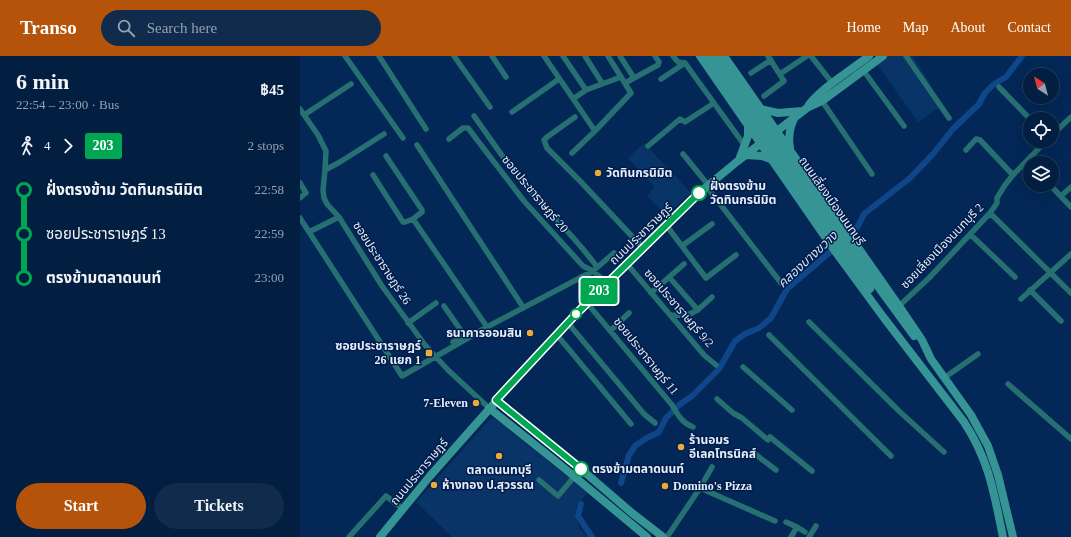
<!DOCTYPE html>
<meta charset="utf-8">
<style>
:root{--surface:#021e41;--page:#102b4c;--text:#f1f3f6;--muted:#96a2b1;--line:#233c5a;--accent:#b45309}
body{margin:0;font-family:"Times New Roman","Noto Sans Thai",serif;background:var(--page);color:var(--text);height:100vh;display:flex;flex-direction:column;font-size:15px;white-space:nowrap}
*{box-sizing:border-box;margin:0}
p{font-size:13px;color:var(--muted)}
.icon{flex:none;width:22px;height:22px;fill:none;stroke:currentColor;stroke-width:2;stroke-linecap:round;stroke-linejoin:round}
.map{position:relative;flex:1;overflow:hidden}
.panel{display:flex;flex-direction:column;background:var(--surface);width:300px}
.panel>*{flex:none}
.badge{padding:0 8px;border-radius:3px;font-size:14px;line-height:26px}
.needle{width:26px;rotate:324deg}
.fabs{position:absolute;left:723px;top:12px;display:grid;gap:8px}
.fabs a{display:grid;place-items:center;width:36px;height:36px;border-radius:50%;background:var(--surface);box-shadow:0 4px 16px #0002,0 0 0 1px var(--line);font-size:20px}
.map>.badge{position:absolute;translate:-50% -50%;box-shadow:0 0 0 2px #fff}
.legs{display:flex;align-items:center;gap:6px;height:44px;padding:0 16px;font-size:13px}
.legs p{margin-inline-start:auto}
.head{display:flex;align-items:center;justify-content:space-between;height:68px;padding:0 16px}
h1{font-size:22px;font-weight:700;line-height:30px}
.cta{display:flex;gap:8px;margin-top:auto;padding:8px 16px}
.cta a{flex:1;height:46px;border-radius:24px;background:var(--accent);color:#fff;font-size:16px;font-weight:700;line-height:46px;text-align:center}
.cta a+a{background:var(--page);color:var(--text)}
ul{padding:0 16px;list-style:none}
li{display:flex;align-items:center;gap:14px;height:44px;font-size:15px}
li i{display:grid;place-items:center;width:6px;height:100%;margin:0 5px;background:currentColor}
li i::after{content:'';width:10px;height:10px;margin:-5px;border:3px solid;border-radius:50%;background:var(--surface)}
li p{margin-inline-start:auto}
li:first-child i{background:linear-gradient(#0000 50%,currentColor 0)}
li:last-child i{background:linear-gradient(currentColor 50%,#0000 0)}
header{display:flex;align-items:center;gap:24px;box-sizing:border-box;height:56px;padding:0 20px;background:var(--accent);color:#fff}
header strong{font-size:19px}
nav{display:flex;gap:22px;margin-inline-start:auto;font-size:14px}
.search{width:280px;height:36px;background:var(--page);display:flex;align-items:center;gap:10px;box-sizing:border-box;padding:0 14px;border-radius:22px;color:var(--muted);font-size:15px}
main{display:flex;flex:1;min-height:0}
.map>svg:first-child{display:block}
.built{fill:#093468}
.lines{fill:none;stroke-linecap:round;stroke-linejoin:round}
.canal{stroke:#0f4589;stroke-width:6}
.minor{stroke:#267071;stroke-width:5.5}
.secondary{stroke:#379495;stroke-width:8}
.secondary-bridge{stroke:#379495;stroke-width:8}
.line-1-casing{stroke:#fff;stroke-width:9}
.line-1{stroke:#00a651;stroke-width:6}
.poi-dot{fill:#ebaa39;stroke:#001d4b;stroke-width:1.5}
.stop-1-dot{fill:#fff;stroke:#00a651;stroke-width:2}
.labels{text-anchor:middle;stroke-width:3;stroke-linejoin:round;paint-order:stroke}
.poi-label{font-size:12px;font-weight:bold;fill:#e4edf9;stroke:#001d4b;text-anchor:start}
.stop-label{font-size:12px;font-weight:bold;fill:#e4edf9;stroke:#001d4b;text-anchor:start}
.street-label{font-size:12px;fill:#e4edf9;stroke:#001d4b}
.water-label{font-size:13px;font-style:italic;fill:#d0e1f9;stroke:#001d4b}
</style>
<header>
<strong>Transo</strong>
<div class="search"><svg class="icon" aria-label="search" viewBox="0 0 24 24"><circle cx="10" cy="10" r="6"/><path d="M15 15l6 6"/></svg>Search here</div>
<nav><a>Home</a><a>Map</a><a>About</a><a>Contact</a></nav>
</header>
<main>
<section class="panel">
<div class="head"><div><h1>6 min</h1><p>22:54 – 23:00 · Bus</p></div><b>฿45</b></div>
<div class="legs"><svg class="icon" aria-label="walk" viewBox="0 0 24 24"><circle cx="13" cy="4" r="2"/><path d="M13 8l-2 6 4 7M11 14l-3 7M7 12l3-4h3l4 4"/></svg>4<svg class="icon" aria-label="forward" viewBox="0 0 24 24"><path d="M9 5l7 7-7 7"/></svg><b class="badge" style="background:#00a651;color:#fff">203</b><p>2 stops</p></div>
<ul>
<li><i style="color:#00a651"></i><b>ฝั่งตรงข้าม วัดทินกรนิมิต</b><p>22:58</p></li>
<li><i style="color:#00a651"></i><span>ซอยประชาราษฎร์ 13</span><p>22:59</p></li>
<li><i style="color:#00a651"></i><b>ตรงข้ามตลาดนนท์</b><p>23:00</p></li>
</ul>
<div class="cta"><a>Start</a><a>Tickets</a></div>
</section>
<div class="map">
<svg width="771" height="481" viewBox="0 0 771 481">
<rect width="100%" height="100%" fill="#032857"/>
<path class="built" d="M588 0H613L643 49 618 66 577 8Z
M344 87 391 137 366 159 347 140 355 131 328 102Z
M190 363H195L288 437 277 449 275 457 279 471 287 481H152L116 446Z"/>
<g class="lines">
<path class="canal" d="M547 180 558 170 564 158 610 122 633 98 653 73 679 48 685 37 694 28 706 21 722 0
M321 427 329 399 335 390 345 383 359 376 366 362 379 349 392 340 419 313 435 285 445 278 459 272 471 262 487 233 536 191
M281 448 278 460 292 481"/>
<path class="minor" d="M45 0 103 82
M79 0 126 73
M154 0 190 51
M192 0 206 21
M244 0 295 75 272 97
M263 0 286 34 273 43
M285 0 302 27
M320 0 334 22
M373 0 378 6 385 7 445 90
M511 0 533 28
M606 0 649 62
M563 14 604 70
M451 17 471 4
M480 18 507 0
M361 23 385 7
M325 27 358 9 359 6 355 0
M699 31 730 63
M286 34 321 21
M464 40 484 25 468 0
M522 45 572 118
M0 53 18 79 26 95 25 114 23 134 24 142 27 148 39 161 82 230 125 289 148 314 189 352
M212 56 259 23
M4 59 51 28
M174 60C192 85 209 111 229 134 252 160 277 183 297 211
M275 61 247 81 244 84 247 92 281 126 343 192
M295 75 331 37 308 0
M752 79 771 61
M149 83 163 72H168L224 145 283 210 293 215 307 227
M117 89 223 251
M348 90 380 63 385 66 414 47
M666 94 676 83 680 84 713 119
M383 98 409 130
M86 100 122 154V156L113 163 187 271
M25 114 40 106 84 78
M73 119 103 166H105L113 163
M0 127 6 137 0 142
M750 129 771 151
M407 131 481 227
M761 140 771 131
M690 157 771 237
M0 162 102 320 187 271 293 215 314 197
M366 169 406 222 436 199
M9 176 39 161
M671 179 715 221
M382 190 412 168
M327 208 404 299 416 309
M369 221 398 254
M730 234 761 265
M351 237 384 208
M721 243 771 198
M287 247 372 349C378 359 382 367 393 371
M144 250 164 279 153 286
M599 250 629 222 690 157 697 147V142L705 129 713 119 746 85
M371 259C393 261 397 255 412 241
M509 266 599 355 644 396
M108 267 136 247
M268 267 344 358 355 367
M311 274 329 257
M257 279 331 368
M469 279 591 400
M443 311 492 354
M644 322 678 298
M708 328 771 383
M417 343 433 357 442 362 468 384
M470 381 512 415
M455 398 476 414
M239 424 258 440 274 421
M400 432 475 465
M486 466 497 471 491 481
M497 471 505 476
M49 481 86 440 103 453
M367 481 400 432 412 411
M509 481 516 470"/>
<path class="secondary" d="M400 0 537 198 584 262 664 366C689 404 694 437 703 481
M424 0 599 250 622 284 631 303 671 359 688 390 698 419 713 481
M507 52C515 36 554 12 569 0
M461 53 478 57 502 55
M490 92C488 81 489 73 494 63
M446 99 462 100 473 104
M439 104 448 80V68
M552 195 614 280
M546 199 570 233
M196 344 281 413 332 457 363 481
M189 352 264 412 347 481
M80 481 130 420 238 298 287 247 368 167 399 137 439 104 507 52 522 45 583 0"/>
<path class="secondary-bridge" d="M407 0 546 199
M416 0 552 195"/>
</g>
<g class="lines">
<defs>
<path id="line-1" d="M281 413 196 344 276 258 399 137"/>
</defs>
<use href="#line-1" class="line-1-casing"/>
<use href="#line-1" class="line-1"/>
</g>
<g class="poi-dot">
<circle cx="298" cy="117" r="4"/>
<circle cx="230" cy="277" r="4"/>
<rect x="125" y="293" width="8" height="8" rx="2"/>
<circle cx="176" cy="347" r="4"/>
<circle cx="381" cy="391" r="4"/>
<circle cx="199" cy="400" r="4"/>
<circle cx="134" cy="429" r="4"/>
<circle cx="365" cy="430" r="4"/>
</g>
<g class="stop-1-dot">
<circle cx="399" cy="137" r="7"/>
<circle cx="276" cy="258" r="5"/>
<circle cx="281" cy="413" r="7"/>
</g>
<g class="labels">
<g class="poi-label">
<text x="306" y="121">วัดทินกรนิมิต</text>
<text x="222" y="281" text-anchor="end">ธนาคารออมสิน</text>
<text x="121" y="294" text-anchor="end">ซอยประชาราษฎร์<tspan x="121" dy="14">26 แยก 1</tspan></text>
<text x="168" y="351" text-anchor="end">7-Eleven</text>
<text x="389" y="388">ร้านอมร<tspan x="389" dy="14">อีเลคโทรนิคส์</tspan></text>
<text x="199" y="418" text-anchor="middle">ตลาดนนทบุรี</text>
<text x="142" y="433">ห้างทอง ป.สุวรรณ</text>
<text x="373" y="434">Domino's Pizza</text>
</g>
<g class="stop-label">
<text x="410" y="134">ฝั่งตรงข้าม<tspan x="410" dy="14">วัดทินกรนิมิต</tspan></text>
<text x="292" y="417">ตรงข้ามตลาดนนท์</text>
</g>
<g class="street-label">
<text transform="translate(235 138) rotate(50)" y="4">ซอยประชาราษฎร์ 20</text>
<text transform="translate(532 145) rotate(55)" y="4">ถนนเลี่ยงเมืองนนทบุรี</text>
<text transform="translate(341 178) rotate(-44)" y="4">ถนนประชาราษฎร์</text>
<text transform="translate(642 190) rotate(-46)" y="4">ซอยเลี่ยงเมืองนนทบุรี 2</text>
<text transform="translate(82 207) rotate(57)" y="4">ซอยประชาราษฎร์ 26</text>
<text transform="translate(379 252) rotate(49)" y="4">ซอยประชาราษฎร์ 9/2</text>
<text transform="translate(346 300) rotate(51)" y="4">ซอยประชาราษฎร์ 11</text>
<text transform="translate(119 416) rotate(-50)" y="4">ถนนประชาราษฎร์</text>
</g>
<g class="water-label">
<text transform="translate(507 203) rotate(-43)" y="5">คลองบางขวาง</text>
</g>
</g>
</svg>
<div class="fabs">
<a><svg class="needle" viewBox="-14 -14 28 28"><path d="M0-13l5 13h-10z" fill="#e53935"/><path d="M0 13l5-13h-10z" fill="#96a2b1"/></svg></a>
<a><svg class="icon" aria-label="locate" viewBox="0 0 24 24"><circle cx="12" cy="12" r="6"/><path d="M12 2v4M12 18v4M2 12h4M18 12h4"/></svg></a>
<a><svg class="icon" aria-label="layers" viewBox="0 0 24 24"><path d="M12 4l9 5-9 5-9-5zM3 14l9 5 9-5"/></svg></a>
</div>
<b class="badge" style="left:299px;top:235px;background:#00a651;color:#fff">203</b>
</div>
</main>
